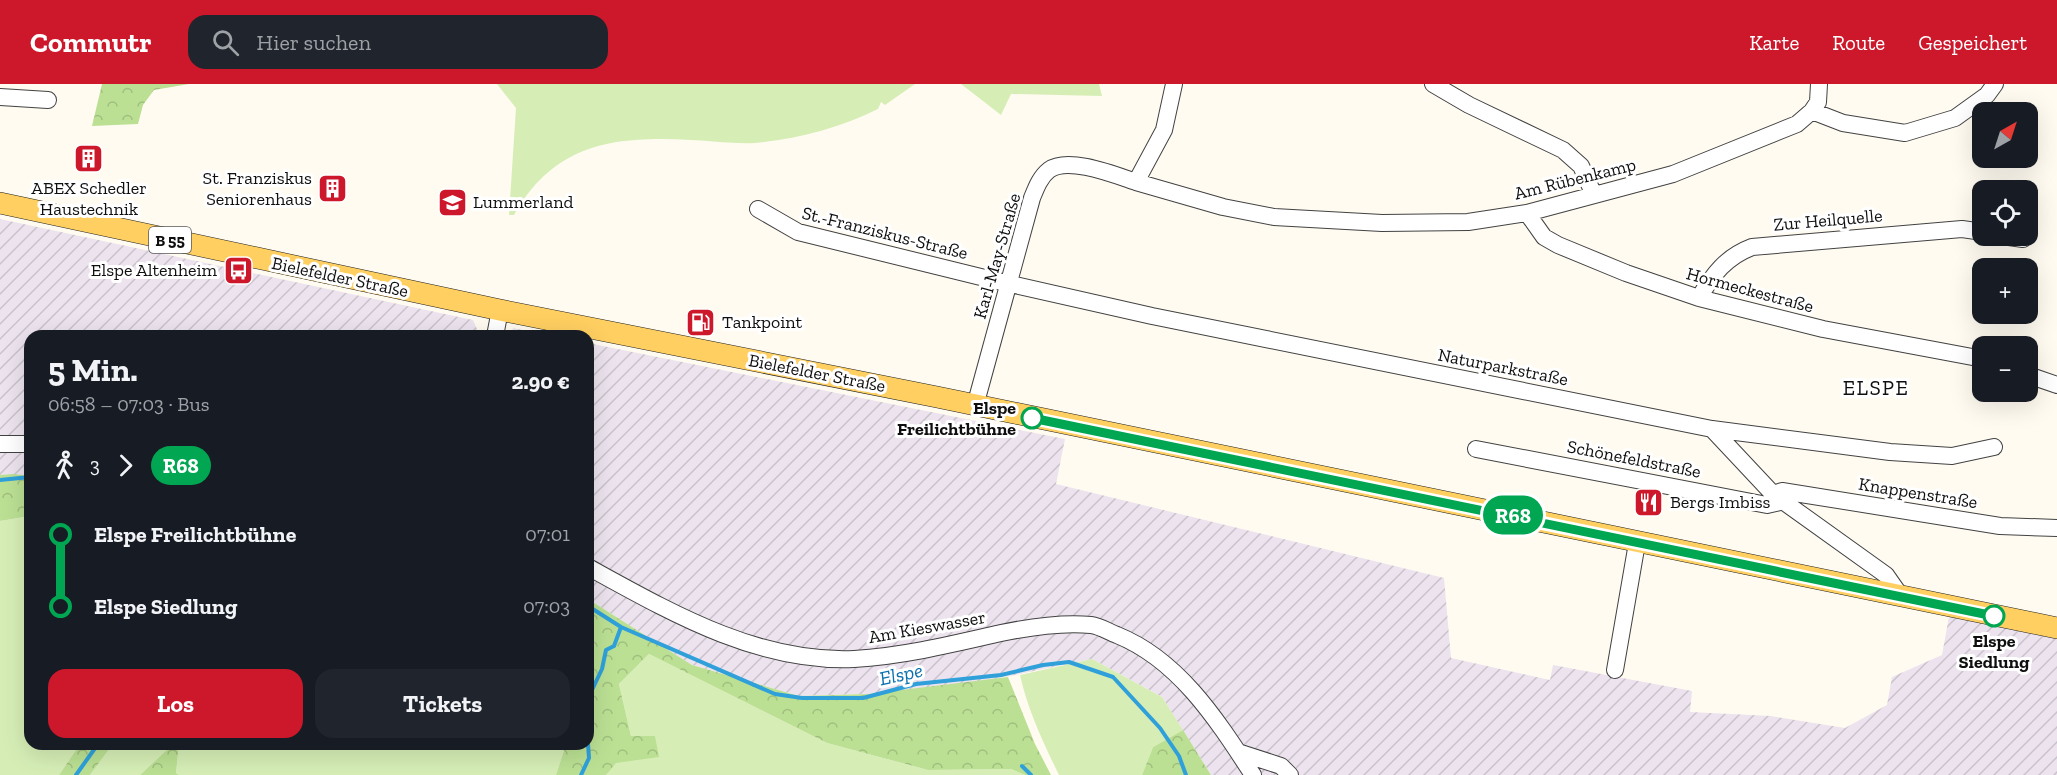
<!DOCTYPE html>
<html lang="de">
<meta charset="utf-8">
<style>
:root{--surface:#171b24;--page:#20242c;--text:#f1f3f6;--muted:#9ea1a6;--accent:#cd182c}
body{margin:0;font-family:"Zilla Slab",serif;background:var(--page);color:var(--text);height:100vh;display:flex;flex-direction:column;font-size:22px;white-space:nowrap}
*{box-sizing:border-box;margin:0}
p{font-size:20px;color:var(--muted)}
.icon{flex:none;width:33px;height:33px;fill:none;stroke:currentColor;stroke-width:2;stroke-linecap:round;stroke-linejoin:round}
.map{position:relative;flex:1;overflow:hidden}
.panel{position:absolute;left:24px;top:246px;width:570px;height:420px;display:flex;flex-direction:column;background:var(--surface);border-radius:18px;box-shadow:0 6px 24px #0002}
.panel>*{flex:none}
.badge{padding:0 12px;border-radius:20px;font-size:21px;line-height:39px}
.needle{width:39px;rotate:39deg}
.buttons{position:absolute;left:1972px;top:18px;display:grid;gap:12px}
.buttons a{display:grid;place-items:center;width:66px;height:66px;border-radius:12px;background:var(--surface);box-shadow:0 6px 24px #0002;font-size:30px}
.map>.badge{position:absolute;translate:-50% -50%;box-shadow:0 0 0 3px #fff}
.legs{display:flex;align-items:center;gap:9px;height:66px;padding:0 24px;font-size:20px}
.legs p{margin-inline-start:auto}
.head{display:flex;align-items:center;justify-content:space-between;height:102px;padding:0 24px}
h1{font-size:33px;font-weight:800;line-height:45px}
.action{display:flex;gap:12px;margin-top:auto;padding:12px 24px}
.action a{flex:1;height:69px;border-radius:18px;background:var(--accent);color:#fff;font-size:24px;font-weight:800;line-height:69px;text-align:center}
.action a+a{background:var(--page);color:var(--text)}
ul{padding:0 24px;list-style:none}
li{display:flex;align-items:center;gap:21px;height:72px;font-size:22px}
li i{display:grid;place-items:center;width:9px;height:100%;margin:0 8px;background:currentColor}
li i::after{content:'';width:15px;height:15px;margin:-8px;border:4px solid;border-radius:50%;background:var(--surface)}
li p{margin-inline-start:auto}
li:first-child i{background:linear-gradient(#0000 50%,currentColor 0)}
li:last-child i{background:linear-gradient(currentColor 50%,#0000 0)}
header{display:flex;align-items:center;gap:36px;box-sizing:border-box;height:84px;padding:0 30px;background:var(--accent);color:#fff}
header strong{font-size:28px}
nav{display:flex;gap:33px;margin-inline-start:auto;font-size:21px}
.search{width:420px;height:54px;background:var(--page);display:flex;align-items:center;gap:15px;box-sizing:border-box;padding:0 21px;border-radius:18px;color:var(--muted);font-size:22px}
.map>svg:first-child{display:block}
.industrial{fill:url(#industrial-furrows)}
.grass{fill:#d6eeb6}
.forest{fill:url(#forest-crowns)}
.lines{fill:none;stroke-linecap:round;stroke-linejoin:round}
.stream{stroke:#2fa0da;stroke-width:4}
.minor-casing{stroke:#424242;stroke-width:18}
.major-casing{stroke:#202020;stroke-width:22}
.minor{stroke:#fff;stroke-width:16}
.major{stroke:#ffcf61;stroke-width:21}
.line-1-casing{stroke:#fff;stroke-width:14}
.line-1{stroke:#00a651;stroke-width:9}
.stop-1-dot{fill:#fff;stroke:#00a651;stroke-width:3}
.labels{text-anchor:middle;stroke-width:6;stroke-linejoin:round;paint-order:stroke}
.shield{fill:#fff;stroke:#575757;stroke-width:1.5}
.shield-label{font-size:16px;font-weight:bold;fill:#0f0f0f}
.poi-label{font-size:18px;fill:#0f0f0f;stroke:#fff;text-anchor:start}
.street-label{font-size:18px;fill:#0f0f0f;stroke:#fff}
.stop-label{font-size:18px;font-weight:bold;fill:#0f0f0f;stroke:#fff;text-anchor:end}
.water-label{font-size:20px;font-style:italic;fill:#0b70ae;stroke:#fff}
.quarter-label{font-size:21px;letter-spacing:1.5px;fill:#0f0f0f;stroke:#fff}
</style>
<header>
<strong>Commutr</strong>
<div class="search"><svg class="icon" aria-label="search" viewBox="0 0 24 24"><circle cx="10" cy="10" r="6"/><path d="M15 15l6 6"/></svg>Hier suchen</div>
<nav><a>Karte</a><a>Route</a><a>Gespeichert</a></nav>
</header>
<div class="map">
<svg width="2057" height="691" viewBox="0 0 2057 691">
<defs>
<pattern id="industrial-furrows" width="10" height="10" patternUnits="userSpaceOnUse" patternTransform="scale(1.5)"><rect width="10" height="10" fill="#ece3ee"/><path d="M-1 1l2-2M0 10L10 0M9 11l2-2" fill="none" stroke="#c9c2cb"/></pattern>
<pattern id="forest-crowns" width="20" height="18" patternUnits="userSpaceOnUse" patternTransform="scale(1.5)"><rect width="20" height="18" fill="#bbe093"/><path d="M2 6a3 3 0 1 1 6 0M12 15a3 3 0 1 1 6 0" fill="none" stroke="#a0bf7e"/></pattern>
</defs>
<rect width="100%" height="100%" fill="#fffbf1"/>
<path class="industrial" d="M0 135 473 236 480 252H30V392L0 391Z
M513 244 552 252H511Z
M588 259 1065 355 1056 400 1444 494 1451 574 1550 596 1553 581 1692 607 1690 628 1771 632 1845 644 1887 621 1892 593 1942 571 1950 527 2057 551V691H1211L1162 613 1092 575 990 596 868 610 799 612 692 581 588 515Z"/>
<path class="grass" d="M497 0H915L885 21 881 18 878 25C839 44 798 55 755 59 734 60 712 57 691 56 615 52 555 59 514 131H509L516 24Z
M961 0H1099L1102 12 1011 10 1001 31Z
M30 432V660H80L59 691H0V437Z
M649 570 827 659 928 686 1011 685 1025 691H606L631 652 619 600Z
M1092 575 1162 613 1183 646 1153 663 1142 691H1059C1043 658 1028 627 1020 591Z
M113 660H173L140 691H90Z
M179 660H566L556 691H179L176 689Z"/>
<path class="forest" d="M102 0H189L154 6 143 21 138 40 92 42Z
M14 390 30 392V432L0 437V391Z
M588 515 692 581 799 612 868 610 1008 593 1035 660 1051 691H1025L1011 685 928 686 827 659 649 570 619 600 631 652H655L659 673 616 679 606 691H556L566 660H588Z
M1183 646 1211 691H1142L1153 663Z
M80 660H113L90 691H59Z
M173 660H179L176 689 179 691H140Z"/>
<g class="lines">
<path class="stream" d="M0 396 30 393
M588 522 621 543 775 610 802 614H863L916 600 1001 591 1043 581 1069 578 1113 593 1160 644 1179 672 1186 691
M588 652 592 606 602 585 606 566 614 562 621 543
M1022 682 1031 691
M76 691 98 660
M581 691 589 674 588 660"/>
<defs>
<path id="minor" d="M1433 0 1469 21 1563 66 1581 82 1594 111
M0 13 48 16
M1812 27 1818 18 1819 0
M1136 98 1223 123 1274 133 1382 139 1468 138 1527 129 1673 90 1797 40 1812 27 1843 39 1905 49 1955 34 1987 11 1995 0
M758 125 798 148 993 196 1152 232 1712 345 1890 368 1952 372 1994 363
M1527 129 1544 153 1558 161 1626 189 1699 214 1823 245 1983 275
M2002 152 2023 155
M1699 214C1713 190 1726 173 1752 163L1962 145 1983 148
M495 252 500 226
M2028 291 2057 301
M975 322 1032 114C1036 104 1040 93 1049 86 1068 72 1115 91 1136 98L1164 46 1174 0
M1712 345 1773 410 1886 491 1900 511
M0 360H30
M1476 365 1767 421 1784 417
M1773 410 1782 407 2000 442 2057 444
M588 483C670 528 757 579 854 575 904 572 953 560 1001 549 1030 543 1062 538 1091 541 1100 542 1109 548 1117 551 1179 576 1217 636 1253 691
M1615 586 1637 459
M1238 668 1281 682 1290 691"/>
<path id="major" d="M0 119 500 226 937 313 2057 544"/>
</defs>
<use href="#minor" class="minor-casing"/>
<use href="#major" class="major-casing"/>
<use href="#minor" class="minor"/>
<use href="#major" class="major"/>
</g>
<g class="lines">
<defs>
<path id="line-1" d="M1032 334 1994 532"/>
</defs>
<use href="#line-1" class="line-1-casing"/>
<use href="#line-1" class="line-1"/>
</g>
<defs>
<symbol id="building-square" viewBox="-11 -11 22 22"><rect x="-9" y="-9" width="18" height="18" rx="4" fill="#cd182c" stroke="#fff"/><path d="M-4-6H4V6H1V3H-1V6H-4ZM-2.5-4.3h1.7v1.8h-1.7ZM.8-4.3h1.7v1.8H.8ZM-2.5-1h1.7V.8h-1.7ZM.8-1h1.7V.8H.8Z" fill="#fff"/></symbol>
<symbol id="school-square" viewBox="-11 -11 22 22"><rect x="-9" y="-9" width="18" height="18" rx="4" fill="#cd182c" stroke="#fff"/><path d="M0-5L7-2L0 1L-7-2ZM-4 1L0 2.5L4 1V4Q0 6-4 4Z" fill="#fff"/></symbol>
<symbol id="bus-square" viewBox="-11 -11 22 22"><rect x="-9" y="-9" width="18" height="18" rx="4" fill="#cd182c" stroke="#fff"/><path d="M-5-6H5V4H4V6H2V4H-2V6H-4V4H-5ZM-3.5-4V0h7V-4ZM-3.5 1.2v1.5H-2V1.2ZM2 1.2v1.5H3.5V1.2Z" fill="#fff"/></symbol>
<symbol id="fuel-square" viewBox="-11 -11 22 22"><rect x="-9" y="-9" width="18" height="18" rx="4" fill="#cd182c" stroke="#fff"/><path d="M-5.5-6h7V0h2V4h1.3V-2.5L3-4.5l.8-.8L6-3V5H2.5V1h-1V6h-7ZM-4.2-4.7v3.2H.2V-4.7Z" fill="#fff"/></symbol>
<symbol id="restaurant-square" viewBox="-11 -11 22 22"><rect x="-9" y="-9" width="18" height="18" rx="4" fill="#cd182c" stroke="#fff"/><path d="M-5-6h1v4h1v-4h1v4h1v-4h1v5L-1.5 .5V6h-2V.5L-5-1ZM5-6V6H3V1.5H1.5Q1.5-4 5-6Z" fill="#fff"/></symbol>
</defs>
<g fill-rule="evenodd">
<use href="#building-square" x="72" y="58" width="33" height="33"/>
<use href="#building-square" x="316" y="88" width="33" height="33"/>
<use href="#school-square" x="436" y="102" width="33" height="33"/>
<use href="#bus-square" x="222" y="170" width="33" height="33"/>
<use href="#fuel-square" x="684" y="222" width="33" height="33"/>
<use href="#restaurant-square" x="1632" y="402" width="33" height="33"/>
</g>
<g class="stop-1-dot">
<circle cx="1032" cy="334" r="10"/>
<circle cx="1994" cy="532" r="10"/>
</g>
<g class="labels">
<rect class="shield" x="149" y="143" width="42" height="26" rx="4.5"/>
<g class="shield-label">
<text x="170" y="162">B 55</text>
</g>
<g class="poi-label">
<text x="312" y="100" text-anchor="end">St. Franziskus<tspan x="312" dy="21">Seniorenhaus</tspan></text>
<text x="89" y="110" text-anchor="middle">ABEX Schedler<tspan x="89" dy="21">Haustechnik</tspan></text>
<text x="473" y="124">Lummerland</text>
<text x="217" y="192" text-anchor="end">Elspe Altenheim</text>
<text x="722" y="244">Tankpoint</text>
<text x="1670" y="424">Bergs Imbiss</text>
</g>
<g class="street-label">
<text transform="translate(1575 95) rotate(-14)" y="6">Am Rübenkamp</text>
<text transform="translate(1828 136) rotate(-5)" y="6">Zur Heilquelle</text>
<text transform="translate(885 149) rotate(14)" y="6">St.-Franziskus-Straße</text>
<text transform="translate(997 172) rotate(-74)" y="6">Karl-May-Straße</text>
<text transform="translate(340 193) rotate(12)" y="6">Bielefelder Straße</text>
<text transform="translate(1750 206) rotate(15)" y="6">Hormeckestraße</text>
<text transform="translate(1503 283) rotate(11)" y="6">Naturparkstraße</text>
<text transform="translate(817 289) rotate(11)" y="6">Bielefelder Straße</text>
<text transform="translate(1634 375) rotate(11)" y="6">Schönefeldstraße</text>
<text transform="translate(1918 409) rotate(9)" y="6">Knappenstraße</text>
<text transform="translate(927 543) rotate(-10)" y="6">Am Kieswasser</text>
</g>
<g class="stop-label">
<text x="1016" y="330">Elspe<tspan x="1016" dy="21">Freilichtbühne</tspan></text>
<text x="1994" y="563" text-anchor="middle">Elspe<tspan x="1994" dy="21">Siedlung</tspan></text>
</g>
<g class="water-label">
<text transform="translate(901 590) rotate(-12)" y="7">Elspe</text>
</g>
<g class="quarter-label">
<text x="1876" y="311">ELSPE</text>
</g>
</g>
</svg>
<div class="buttons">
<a><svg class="needle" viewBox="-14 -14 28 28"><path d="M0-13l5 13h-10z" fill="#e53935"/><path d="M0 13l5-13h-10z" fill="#9ea1a6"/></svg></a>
<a><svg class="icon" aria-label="locate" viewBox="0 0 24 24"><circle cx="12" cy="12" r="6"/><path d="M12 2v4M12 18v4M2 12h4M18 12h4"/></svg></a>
<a>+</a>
<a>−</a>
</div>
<b class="badge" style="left:1513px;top:431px;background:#00a651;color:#fff">R68</b>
<section class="panel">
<div class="head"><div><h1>5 Min.</h1><p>06:58 – 07:03 · Bus</p></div><b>2.90 €</b></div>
<div class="legs"><svg class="icon" aria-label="walk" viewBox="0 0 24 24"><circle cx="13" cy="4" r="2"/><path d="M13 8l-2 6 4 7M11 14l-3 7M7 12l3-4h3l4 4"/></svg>3<svg class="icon" aria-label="forward" viewBox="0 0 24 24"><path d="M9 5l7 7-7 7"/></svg><b class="badge" style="background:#00a651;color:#fff">R68</b></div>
<ul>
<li><i style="color:#00a651"></i><b>Elspe Freilichtbühne</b><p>07:01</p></li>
<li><i style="color:#00a651"></i><b>Elspe Siedlung</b><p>07:03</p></li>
</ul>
<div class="action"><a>Los</a><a>Tickets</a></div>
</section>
</div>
